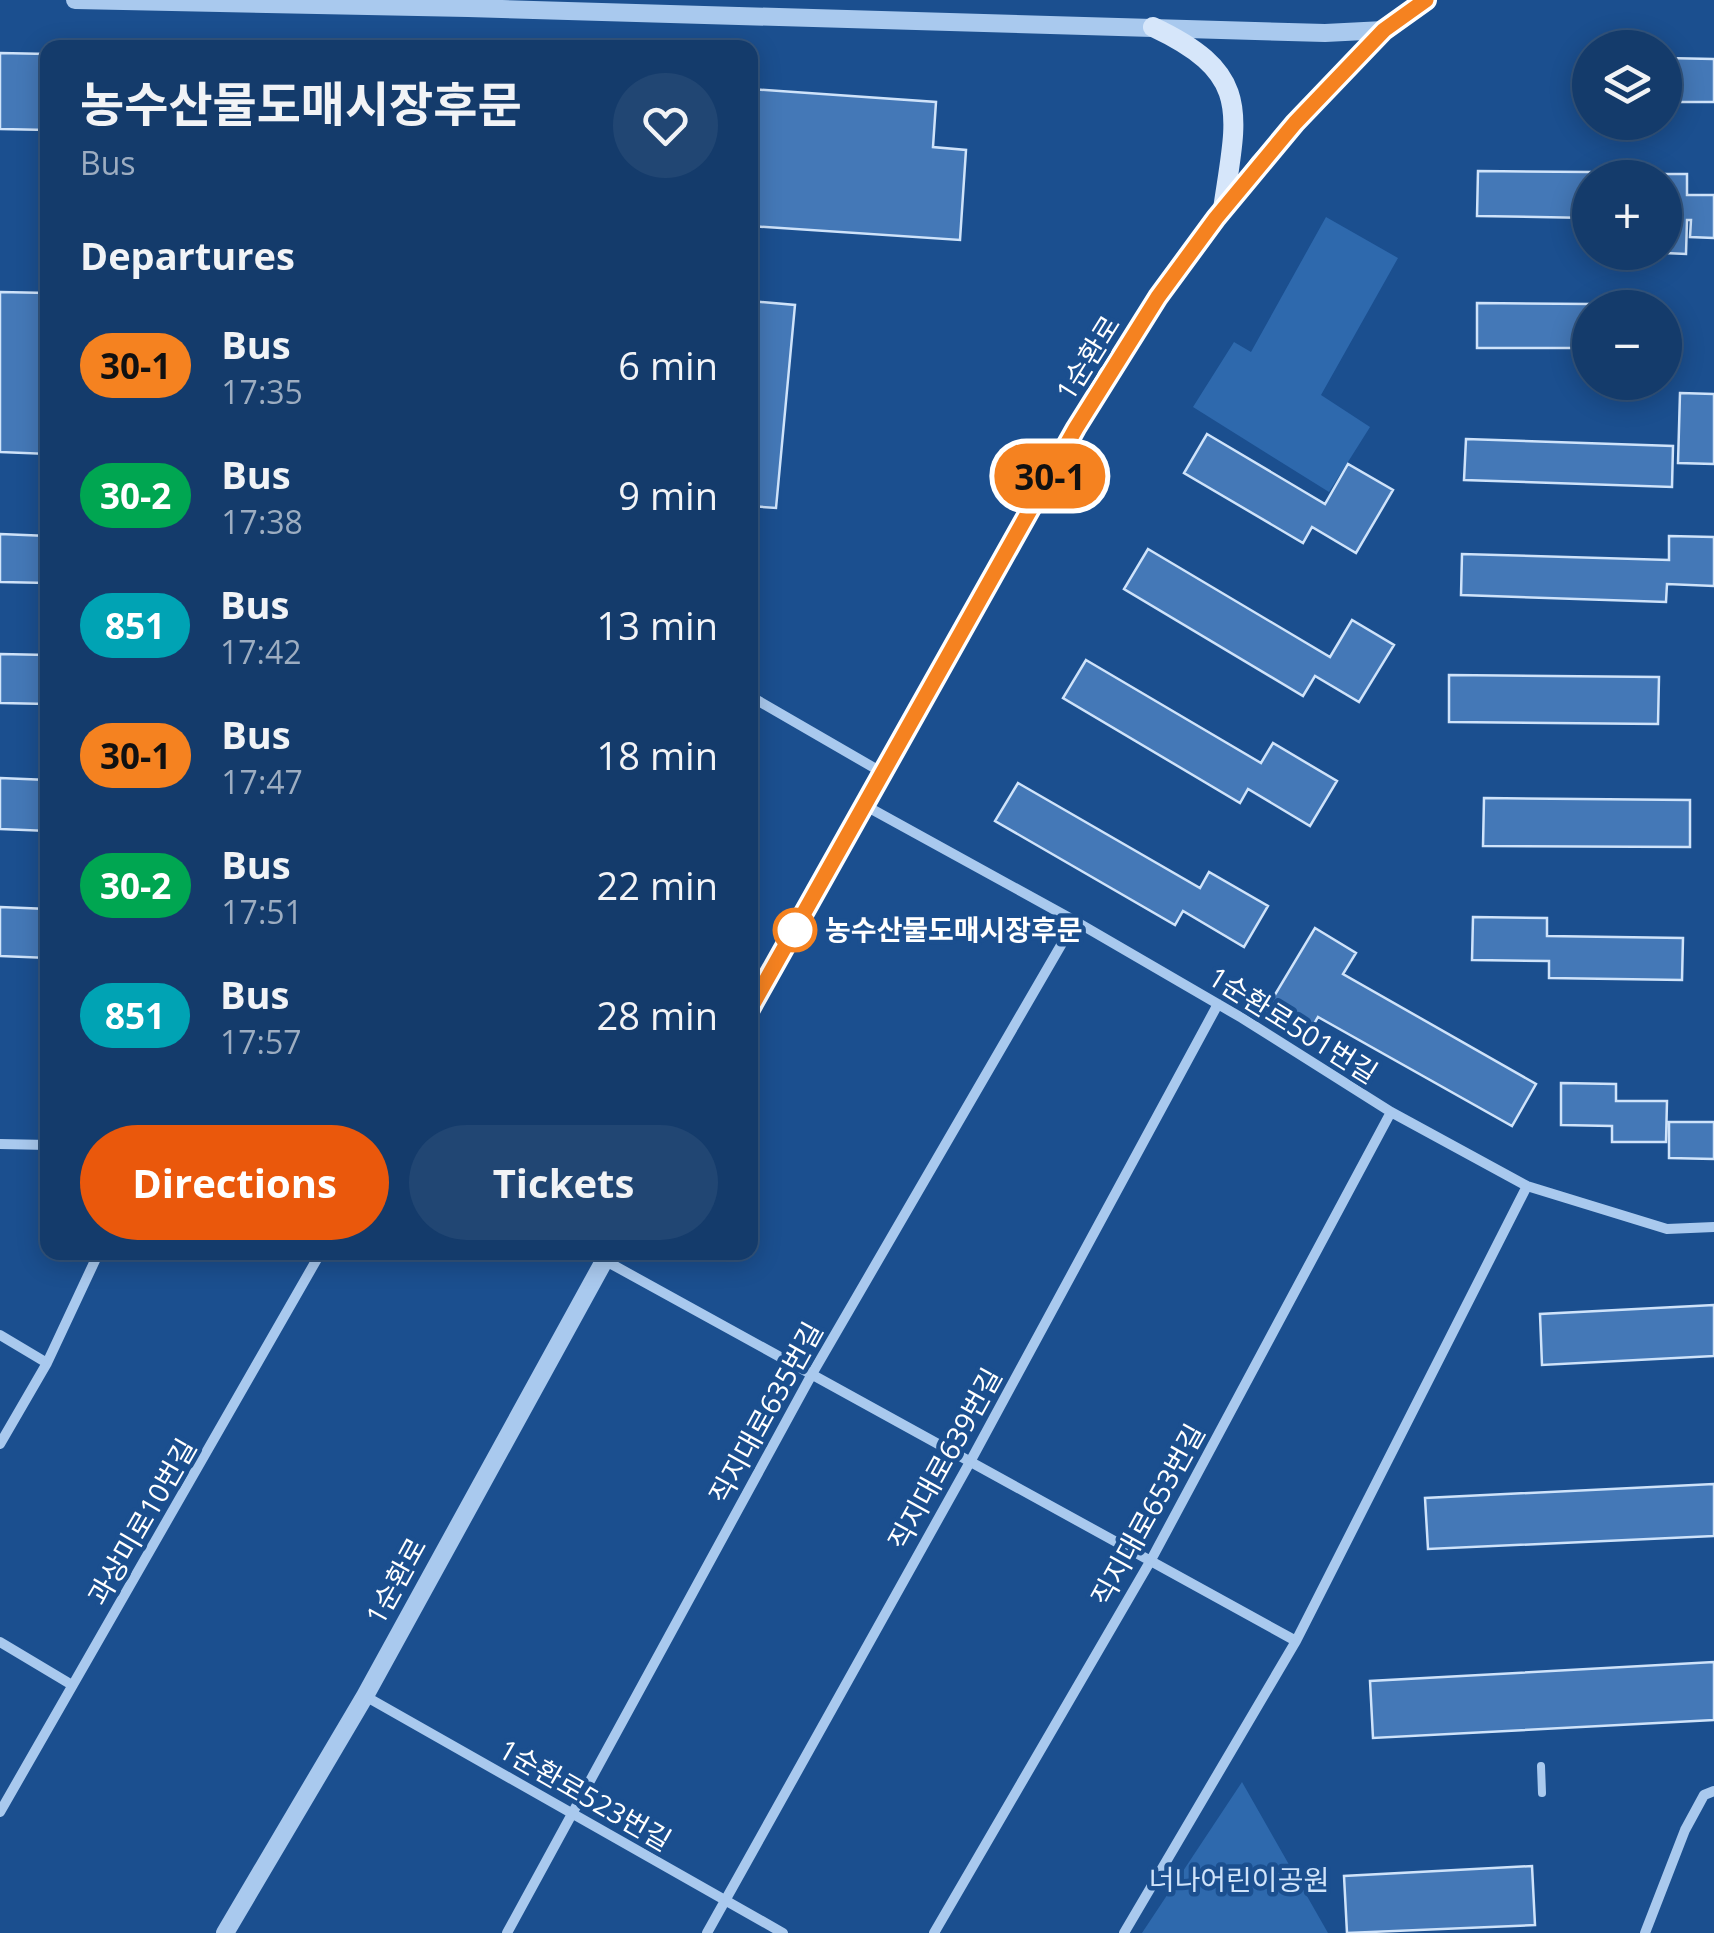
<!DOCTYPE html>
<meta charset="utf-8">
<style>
:root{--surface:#143b6b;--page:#214673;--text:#f1f3f6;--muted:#9dadc1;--line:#33557e;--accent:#ea580c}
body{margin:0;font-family:"Open Sans","Noto Sans KR",sans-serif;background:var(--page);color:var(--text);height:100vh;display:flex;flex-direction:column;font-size:38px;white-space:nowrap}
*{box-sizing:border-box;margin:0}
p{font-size:32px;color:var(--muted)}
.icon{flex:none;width:55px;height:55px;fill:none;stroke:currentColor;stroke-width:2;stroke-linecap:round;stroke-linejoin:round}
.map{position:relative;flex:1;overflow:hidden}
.sheet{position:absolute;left:40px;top:40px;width:718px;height:1220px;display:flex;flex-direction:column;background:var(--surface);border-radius:20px;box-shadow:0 5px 25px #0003,0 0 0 2px var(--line)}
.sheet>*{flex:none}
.badge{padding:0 20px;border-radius:32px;font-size:35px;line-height:65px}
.controls{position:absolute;left:1572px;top:30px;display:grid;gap:20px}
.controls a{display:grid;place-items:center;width:110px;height:110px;border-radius:50%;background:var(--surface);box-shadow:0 5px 25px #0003,0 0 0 2px var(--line);font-size:50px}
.map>.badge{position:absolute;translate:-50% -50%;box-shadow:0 0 0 5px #fff}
h2{padding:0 40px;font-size:38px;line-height:90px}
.round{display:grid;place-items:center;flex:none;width:105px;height:105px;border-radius:52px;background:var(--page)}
.overview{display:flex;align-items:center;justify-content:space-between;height:170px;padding:0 40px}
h1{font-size:48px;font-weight:700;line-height:75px}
.cta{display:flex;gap:20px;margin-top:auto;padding:20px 40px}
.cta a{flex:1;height:115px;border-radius:60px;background:var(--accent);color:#fff;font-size:40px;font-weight:700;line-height:115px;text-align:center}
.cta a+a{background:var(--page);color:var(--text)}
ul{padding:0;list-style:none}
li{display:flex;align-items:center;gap:30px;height:130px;padding:0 40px}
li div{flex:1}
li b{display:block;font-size:38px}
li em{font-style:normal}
li .badge{min-width:110px;font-weight:700;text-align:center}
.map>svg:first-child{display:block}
.green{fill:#2e69ad}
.building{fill:#4478b7;stroke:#cfe3fa;stroke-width:2.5}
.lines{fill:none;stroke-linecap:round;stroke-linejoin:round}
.service{stroke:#a9c9ee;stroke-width:8}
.minor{stroke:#a9c9ee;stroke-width:10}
.tertiary{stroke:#a9c9ee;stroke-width:18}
.secondary{stroke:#d6e6fa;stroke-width:20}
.line-casing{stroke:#fff;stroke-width:22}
.line{stroke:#f58220;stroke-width:15}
.stop-dot{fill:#fff;stroke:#f58220;stroke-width:5}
.labels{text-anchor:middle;stroke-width:9;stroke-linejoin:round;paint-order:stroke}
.street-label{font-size:28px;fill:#fff;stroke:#1b4f8f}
.stop-label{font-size:28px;font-weight:bold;fill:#fff;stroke:#1b4f8f;text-anchor:start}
.park-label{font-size:28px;fill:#cfe3fa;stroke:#1b4f8f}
</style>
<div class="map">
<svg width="1714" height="1933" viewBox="0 0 1714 1933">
<rect width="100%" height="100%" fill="#1b4f8f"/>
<path class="green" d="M1326 217 1398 258 1321 395 1370 427 1329 492 1193 407 1234 342 1251 352Z
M1242 1782 1328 1933H1142Z"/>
<path class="building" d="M0 53 48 54V130L0 129Z
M1665 58 1714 59V102H1665Z
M750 89 936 102 933 147 966 150 960 240 750 226Z
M1478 171 1590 172V218L1477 216Z
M1665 174H1687V195H1714V238L1690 237 1691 220H1687L1686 254 1665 253Z
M0 292 48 293V454L0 452Z
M750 301 795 305 776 508 750 506Z
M1477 303 1590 304V348H1477Z
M1680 393 1714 394V464L1678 463Z
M1207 434 1325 504 1348 464 1393 490 1356 553 1312 527 1303 543 1184 473Z
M1466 439 1673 446 1672 487 1464 480Z
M0 534 48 536V583L0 582Z
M1669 536 1714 537V586L1667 584 1666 602 1461 595 1462 554 1669 560Z
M1148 549 1330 657 1352 620 1394 645 1359 702 1315 676 1303 696 1124 589Z
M0 654 48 655V704L0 703Z
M1086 660 1261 763 1273 743 1337 781 1310 826 1248 789 1240 803 1063 698Z
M1449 675 1659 677 1658 724 1449 722Z
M0 778 48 780V831L0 829Z
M1018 783 1200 888 1209 872 1268 906 1244 947 1183 911 1175 925 995 821Z
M1484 798 1690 800V847L1483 846Z
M0 907 48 909V958L0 956Z
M1473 917 1547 918V936L1683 938 1682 980 1549 978V961L1472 960Z
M1315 928 1356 953 1343 974 1536 1084 1512 1126 1318 1017 1306 1038 1264 1013Z
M1561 1083 1616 1084V1101H1667L1666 1142H1612V1126L1561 1125Z
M1669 1122H1714V1159L1669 1158Z
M1714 1305V1356L1542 1365 1540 1314Z
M1714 1484V1536L1428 1549 1425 1498Z
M1714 1662V1720L1373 1738 1370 1681Z
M1532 1866 1535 1925 1347 1933 1344 1876Z"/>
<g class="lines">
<path class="service" d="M1541 1766 1542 1793"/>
<path class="minor" d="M750 696 883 773
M866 806 1075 921 1242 1018 1391 1112 1527 1186 1667 1229 1714 1227
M0 1144 48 1145
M604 1260 1296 1641
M0 1335 47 1363
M0 1444 47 1363 99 1252
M0 1642 72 1685
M365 1696 783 1933
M0 1812 321 1252
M507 1933 812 1374 1075 921
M707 1933 970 1462 1218 1004
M934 1933 1151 1560 1391 1112
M1124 1933 1296 1641 1527 1186
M1645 1933 1685 1830 1704 1795 1714 1791"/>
<path class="tertiary" d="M75 0 468 8 1325 33 1384 30
M750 1009 1076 428 1158 297 1259 163 1384 30
M225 1933 365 1696 609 1252"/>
<path class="secondary" d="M1153 27C1253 74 1237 113 1223 209
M1384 30 1426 0"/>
</g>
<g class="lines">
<defs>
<path id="line" d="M750 1009 1076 428 1158 297 1216 218 1295 123 1384 30 1426 0"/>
</defs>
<use href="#line" class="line-casing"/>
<use href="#line" class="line"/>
</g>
<circle class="stop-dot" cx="795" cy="930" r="20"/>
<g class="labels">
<g class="street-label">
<text transform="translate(1088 358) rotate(-58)" y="10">1순환로</text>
<text transform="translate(1293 1025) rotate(32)" y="10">1순환로501번길</text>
<text transform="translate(766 1413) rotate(-61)" y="10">직지대로635번길</text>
<text transform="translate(945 1459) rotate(-61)" y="10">직지대로639번길</text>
<text transform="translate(1148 1515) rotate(-61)" y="10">직지대로653번길</text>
<text transform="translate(142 1522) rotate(-60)" y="10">과상미로10번길</text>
<text transform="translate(396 1581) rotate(-61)" y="10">1순환로</text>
<text transform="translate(585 1795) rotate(30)" y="10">1순환로523번길</text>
</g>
<g class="stop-label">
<text x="825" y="940">농수산물도매시장후문</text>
</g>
<g class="park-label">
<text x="1239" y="1890">너나어린이공원</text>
</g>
</g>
</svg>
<div class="controls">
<a><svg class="icon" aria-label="layers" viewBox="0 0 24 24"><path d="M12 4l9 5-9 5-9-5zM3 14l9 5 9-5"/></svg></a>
<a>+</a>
<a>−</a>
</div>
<b class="badge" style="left:1050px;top:476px;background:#f58220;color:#111">30-1</b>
<section class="sheet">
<div class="overview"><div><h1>농수산물도매시장후문</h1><p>Bus</p></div><a class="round"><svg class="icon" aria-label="heart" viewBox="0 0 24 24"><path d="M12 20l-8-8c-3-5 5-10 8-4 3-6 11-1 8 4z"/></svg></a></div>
<h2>Departures</h2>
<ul>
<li><span class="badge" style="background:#f58220;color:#111">30-1</span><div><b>Bus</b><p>17:35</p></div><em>6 min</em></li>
<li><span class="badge" style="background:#00a651;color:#fff">30-2</span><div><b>Bus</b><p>17:38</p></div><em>9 min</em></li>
<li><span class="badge" style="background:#00a3b4;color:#fff">851</span><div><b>Bus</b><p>17:42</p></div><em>13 min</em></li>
<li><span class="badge" style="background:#f58220;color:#111">30-1</span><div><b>Bus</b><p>17:47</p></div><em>18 min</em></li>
<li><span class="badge" style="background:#00a651;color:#fff">30-2</span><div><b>Bus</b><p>17:51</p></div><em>22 min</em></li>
<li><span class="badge" style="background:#00a3b4;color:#fff">851</span><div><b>Bus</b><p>17:57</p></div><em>28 min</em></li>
</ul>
<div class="cta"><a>Directions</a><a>Tickets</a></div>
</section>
</div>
